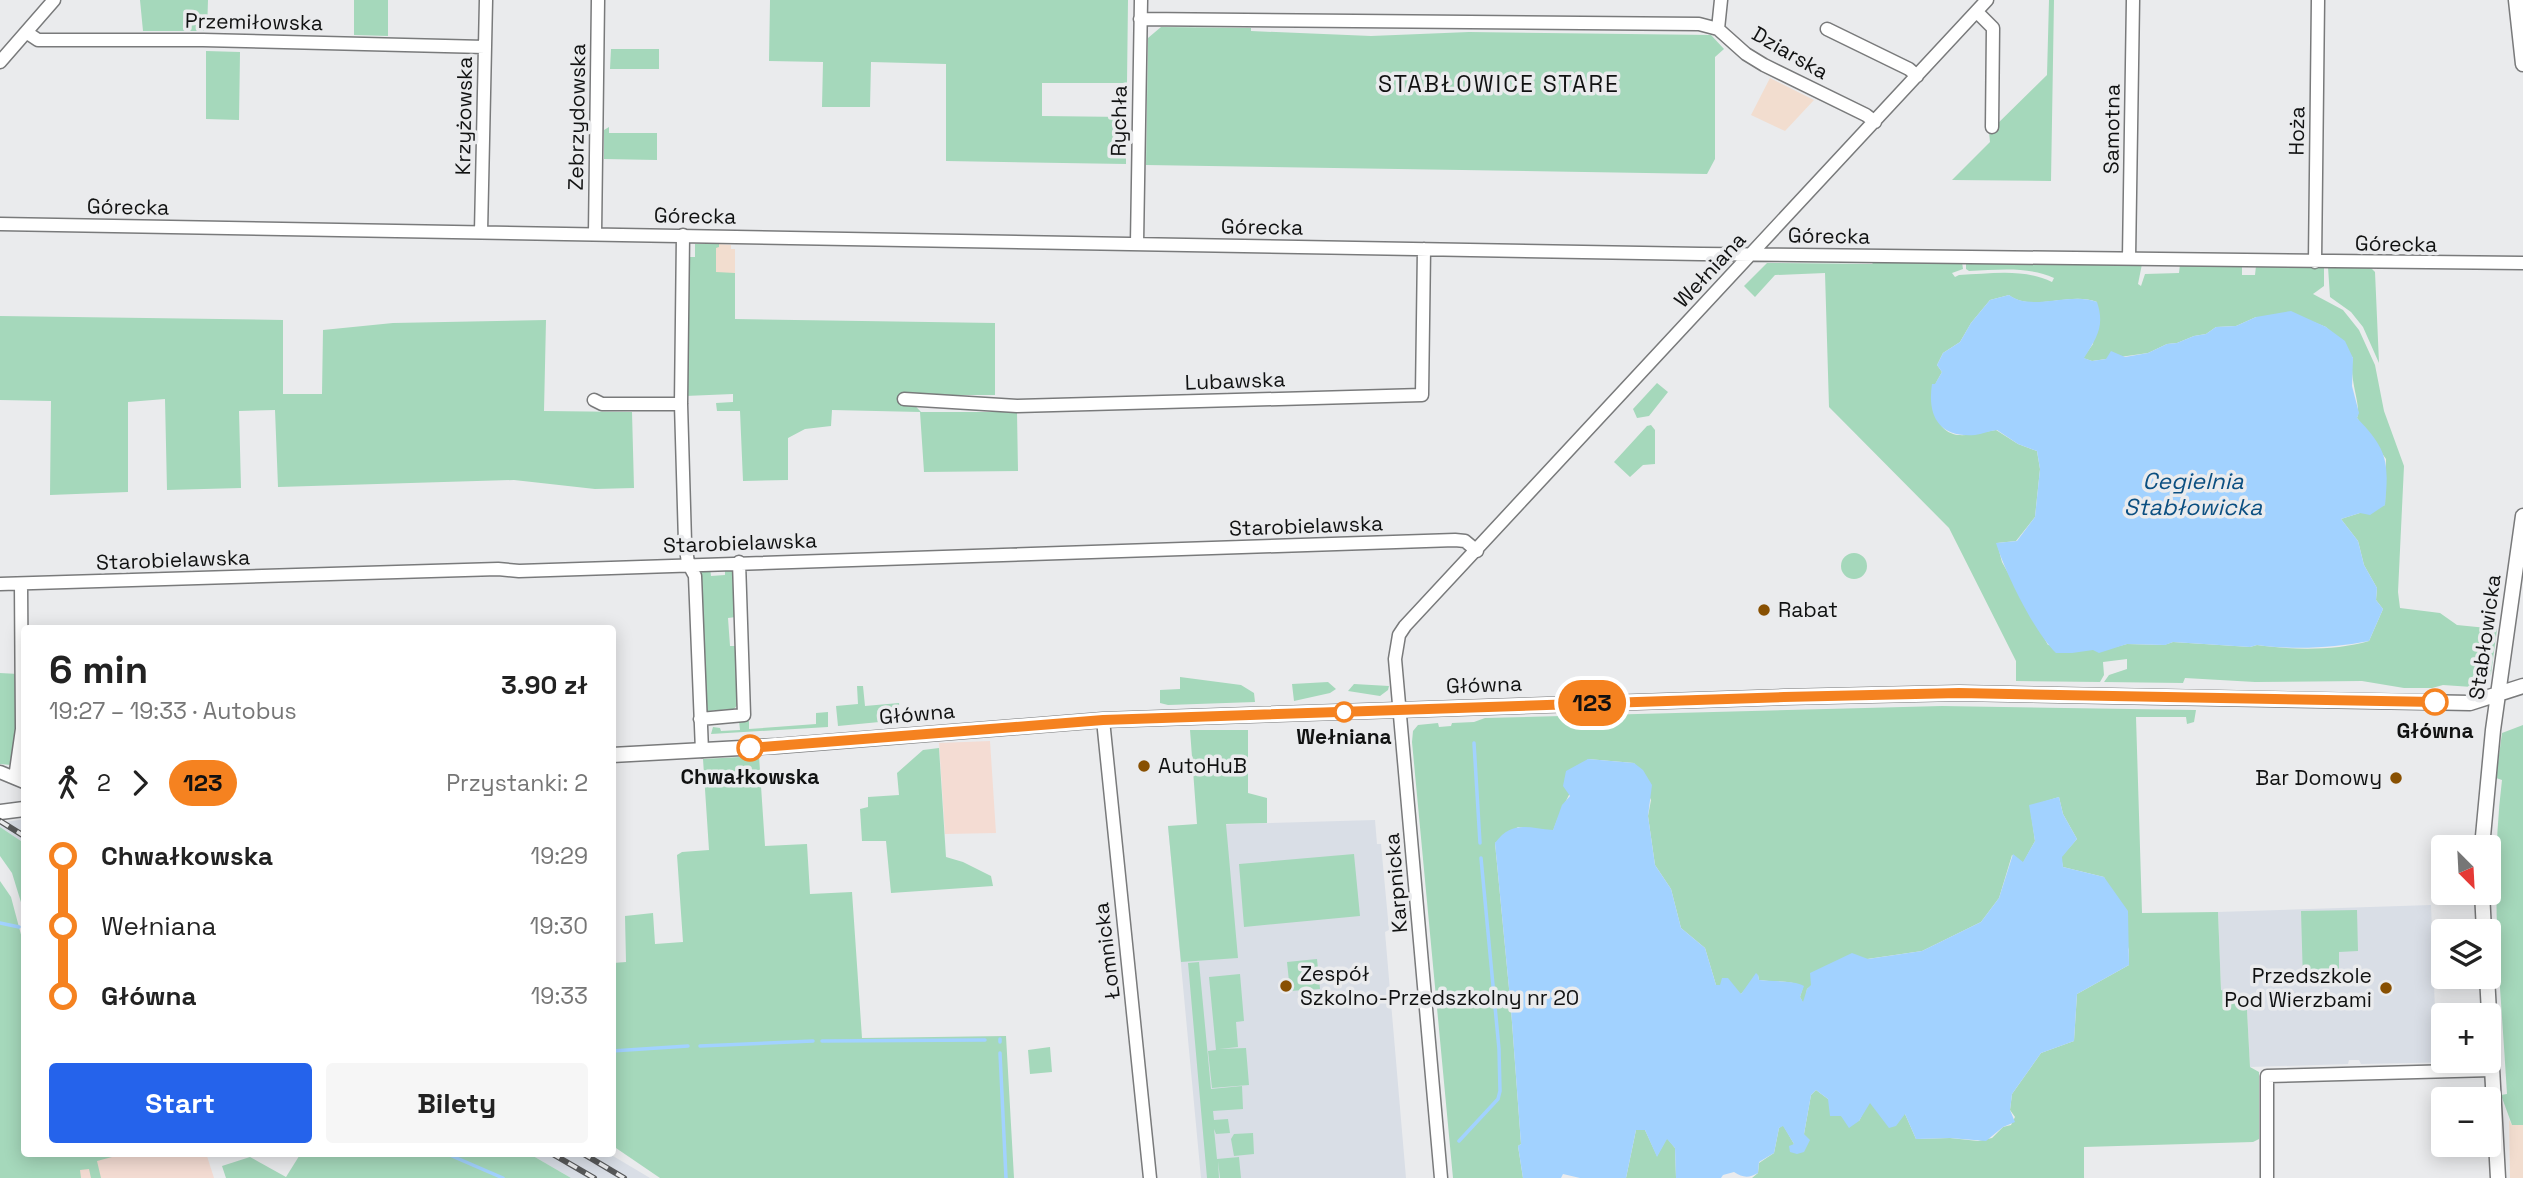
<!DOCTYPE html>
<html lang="pl">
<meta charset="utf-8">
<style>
:root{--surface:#fff;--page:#f6f6f6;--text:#222;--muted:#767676;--accent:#2563eb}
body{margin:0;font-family:"Space Grotesk",sans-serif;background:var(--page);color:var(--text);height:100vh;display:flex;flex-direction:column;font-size:26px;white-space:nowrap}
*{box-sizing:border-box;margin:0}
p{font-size:23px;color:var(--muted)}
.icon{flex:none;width:38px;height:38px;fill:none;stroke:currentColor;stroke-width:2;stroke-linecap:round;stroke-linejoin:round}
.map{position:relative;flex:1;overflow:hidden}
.drawer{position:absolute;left:21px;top:625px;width:595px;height:532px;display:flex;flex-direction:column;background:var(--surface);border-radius:7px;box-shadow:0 4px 18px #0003}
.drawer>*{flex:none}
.badge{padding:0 14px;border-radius:23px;font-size:24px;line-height:46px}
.needle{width:46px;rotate:156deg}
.fabs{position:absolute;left:2431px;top:835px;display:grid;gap:14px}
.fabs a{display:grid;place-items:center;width:70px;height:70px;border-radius:7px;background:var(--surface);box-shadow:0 4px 18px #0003;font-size:35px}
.map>.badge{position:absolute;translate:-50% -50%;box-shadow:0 0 0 4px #fff}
.legs{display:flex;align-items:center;gap:10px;height:77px;padding:0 28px;font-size:23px}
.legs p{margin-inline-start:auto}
.summary{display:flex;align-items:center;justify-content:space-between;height:119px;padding:0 28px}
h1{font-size:38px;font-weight:600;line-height:52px}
.cta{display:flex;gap:14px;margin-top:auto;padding:14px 28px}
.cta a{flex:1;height:80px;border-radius:7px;background:var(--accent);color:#fff;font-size:28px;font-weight:600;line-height:80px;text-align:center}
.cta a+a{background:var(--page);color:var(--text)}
ul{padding:0 28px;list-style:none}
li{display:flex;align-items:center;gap:24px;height:70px;font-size:26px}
li i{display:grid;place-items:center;width:10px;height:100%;margin:0 9px;background:currentColor}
li i::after{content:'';width:18px;height:18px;margin:-9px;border:5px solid;border-radius:50%;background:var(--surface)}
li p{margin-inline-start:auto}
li:first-child i{background:linear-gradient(#0000 50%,currentColor 0)}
li:last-child i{background:linear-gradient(currentColor 50%,#0000 0)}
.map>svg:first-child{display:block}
.commercial{fill:#f4dcd3}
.industrial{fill:#f2ddcf}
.built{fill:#d9dee6}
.green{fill:#a5d8bb;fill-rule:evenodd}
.water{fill:#a2d2ff}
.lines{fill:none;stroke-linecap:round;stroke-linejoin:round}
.stream{stroke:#a2d2ff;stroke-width:3.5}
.minor-casing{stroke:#797a7b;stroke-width:15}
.tertiary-casing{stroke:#797a7b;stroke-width:17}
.minor{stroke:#fff;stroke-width:12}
.tertiary{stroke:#fff;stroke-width:14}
.rail-casing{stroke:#575859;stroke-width:6}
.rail{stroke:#eaebed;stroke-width:3.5;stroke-dasharray:10;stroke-linecap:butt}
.line-1-casing{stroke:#fff;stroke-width:16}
.line-1{stroke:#f58220;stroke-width:10}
.poi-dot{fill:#885002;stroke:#eaebed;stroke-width:2.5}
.stop-1-dot{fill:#fff;stroke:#f58220;stroke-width:3.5}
.labels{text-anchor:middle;stroke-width:7;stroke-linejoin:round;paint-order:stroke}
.street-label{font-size:21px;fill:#111212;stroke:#eaebed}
.poi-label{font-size:21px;fill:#111212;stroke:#eaebed;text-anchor:start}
.stop-label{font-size:21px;font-weight:bold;fill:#111212;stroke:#eaebed}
.neighbourhood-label{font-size:23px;letter-spacing:2px;fill:#111212;stroke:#eaebed}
.water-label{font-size:23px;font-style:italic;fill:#0b4f81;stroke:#eaebed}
</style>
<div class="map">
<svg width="2523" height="1178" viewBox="0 0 2523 1178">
<rect width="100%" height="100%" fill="#eaebed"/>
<path class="commercial" d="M990 741 996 833 945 834 939 743Z
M70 1153H206L214 1178H74Z"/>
<path class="industrial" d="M1770 78 1814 100 1785 131 1751 115Z
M719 244 731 245V249H735V273H716V247H719Z
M2509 1120 2512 1125H2523V1178H2510Z"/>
<path class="built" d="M24 819V843L0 827V823Z
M1375 820 1377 844H1381L1389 930 1385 932 1406 1178H1201L1168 826Z
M2431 905 2435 1011H2447V1015H2443V1060L2461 1062 2361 1064 2359 1060H2349L2348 1064 2250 1067 2247 1010 2241 997 2221 990 2218 912Z
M528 1153H608L650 1178H571Z"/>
<path class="green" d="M140 0H208L207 31H143Z
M354 0H388V36L354 35Z
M770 0H1128L1127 83H1042V116L1126 117V164L946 161V64L871 62 870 107H822L823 62 769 61Z
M2049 0H2054L2051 181 1952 180 1990 142 1989 132 2047 75Z
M1161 27 1251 28V31L1371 36 1469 32 1711 35 1724 49 1715 57V159L1707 174 1146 165 1148 38Z
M611 49H659V69H610Z
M206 51 240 52 239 120 206 119Z
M609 127V133H657V160L604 159V130Z
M695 244H719V247L716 248V272L735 273V319L995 323V395H905L921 412H1017L1018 471 924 472 920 412 832 410 831 426 805 429 788 438V480L743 481 740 411H717L716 403 733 402V394L685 396 687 257H695Z
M1875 261 1962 262 1963 269 1952 273 1955 277 1959 275C1990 274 2023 268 2052 282L2054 278C2027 266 1998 270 1969 271L1966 269V262L2142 264 2138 284 2141 286 2145 274 2179 273 2180 264 2242 265V275H2255L2256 266 2324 267V286L2313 294 2343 310 2359 330 2375 365 2384 411 2404 466 2398 592 2400 608 2440 613 2457 625 2497 629 2491 674 2484 684 2472 687 2443 685 2432 688H2404L2362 681 2255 682 2185 678 2183 683 2104 682 2109 675 2127 669V659L2103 662 2104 675 2100 682 2016 681V661L1949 528 1829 407 1825 273 1775 275 1755 297 1744 286 1767 263 1872 264ZM2009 295C2033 313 2070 291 2097 302L2093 344 2083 358 2092 361 2148 353 2167 344 2177 343 2194 336 2206 334 2216 327 2236 326 2256 317 2311 321 2326 327 2353 358C2348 378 2362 406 2357 418L2386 459 2385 505 2341 519 2358 541 2364 565 2377 588 2376 600 2383 609 2369 641C2335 651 2292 650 2257 645L2250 647 2173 642 2164 645 2127 644 2108 649 2048 645 2002 562 1997 543 2016 541 2035 517 2040 469 2037 451 2018 444 1996 430C1971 433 1947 446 1935 414 1929 397 1933 387 1942 372L1937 365 1943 353 1960 342 1971 323 1990 300Z
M2328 267 2371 268 2375 272 2379 363 2363 327 2351 312 2330 297Z
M0 316 283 320V394H322L323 330 393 323 546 320 544 411 632 412 634 488 595 489 514 480 278 487 275 410 239 411 241 488 167 490 165 399 128 402V492L50 495 51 401 0 400Z
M1657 383 1668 392 1649 416 1637 418 1633 409Z
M1651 425 1655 430V464L1643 465 1630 477 1614 462 1647 426Z
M1841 566a13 13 0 1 1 26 0a13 13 0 1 1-26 0Z
M725 566 736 571V617L728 618 730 646H738L739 703 734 709 707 711 705 708 701 569 710 567 711 576 725 575Z
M0 673 18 674 19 719 11 765 0 764Z
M1180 677 1241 685 1254 693 1255 702 1168 705 1160 703V690L1180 689Z
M1328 682 1336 689 1330 693 1294 701 1292 684Z
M1354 684 1389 686 1388 690 1380 696 1348 691Z
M857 686H863L865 706 899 703 900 720 838 726 836 706 858 704Z
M1942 706 2196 710 2194 722 2187 724 2186 717H2136L2142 913 2218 912 2221 990 2241 997 2247 1010 2250 1067 2259 1072V1139L2253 1142 2084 1147V1178H1752L1758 1173 1759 1163 1774 1153 1779 1128 1783 1125 1794 1144 1790 1151 1804 1134 1811 1095 1816 1090 1828 1099 1841 1116 1859 1121 1869 1102 1905 1114 1916 1139 1950 1138 1978 1141 1992 1138 2003 1127 2011 1125 2015 1117 2010 1110 2012 1094 2041 1053 2074 1041 2077 994 2129 965V950L2104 877 2063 867 2061 857 2077 839 2063 814 2059 797 2030 806 2035 841 2023 863 2012 855 1999 898 1981 922 1922 951 1867 959 1811 986 1807 989 1805 1001 1803 1003 1800 997 1803 987C1793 980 1773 982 1759 980L1758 975 1741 994 1716 985 1705 948 1681 928 1671 889 1655 865 1648 816 1651 800 1634 763 1588 759C1576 783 1562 805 1553 831L1518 827 1495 843 1511 1009 1521 1144 1518 1146 1523 1178H1453L1412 742 1413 731 1418 725 1438 723 1439 727 1451 726 1452 723 1474 722 1485 718Z
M828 712V727L711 734 713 727 720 728 721 731 740 730 739 721H749V729L816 724V713Z
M2523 725V1125H2512L2501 1095 2507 1094C2501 990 2489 884 2502 780L2496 778 2502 733Z
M1190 730H1248V793L1267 798V823L1226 824 1238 958 1181 962 1168 826 1197 824Z
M939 748 946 857 963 862 991 876 993 886 891 893 886 841H862L860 809 868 807V797L899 795 897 773 923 750Z
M759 756 765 846 807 844 810 894 852 892 862 1038 1006 1036 1014 1178H660L613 1146V963L626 962 625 916 653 913 655 944 683 942 677 855 682 852 709 850 703 759Z
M0 827 24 843V912L12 873 0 856Z
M1354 854 1360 916 1244 927 1239 864Z
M0 881 11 897 24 946V1153H127L97 1161 101 1178H91L89 1169 80 1170 81 1178H0Z
M2357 910 2358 951 2339 952V979L2303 981 2301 911Z
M1317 959 1320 989 1290 991 1287 962Z
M1199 962 1211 1089 1242 1086 1243 1109 1213 1111 1214 1120 1228 1119 1230 1133 1216 1134 1214 1129 1217 1159 1239 1157 1241 1178H1220L1218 1161 1219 1178H1207L1188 963Z
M1240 974 1244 1021 1236 1022 1238 1047 1219 1049 1246 1048 1249 1085 1212 1088 1208 1051 1216 1050 1209 977Z
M1050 1047 1052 1072 1030 1074 1028 1050Z
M1636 1130H1645L1657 1156 1667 1138 1675 1148 1676 1178H1626Z
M1253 1133 1254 1154 1234 1156 1231 1139 1234 1134Z
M301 1153H528L571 1178H226L222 1166 250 1157 286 1177Z"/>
<path class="water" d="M2009 295C2031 312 2070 291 2097 302 2105 326 2097 337 2084 358L2092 361 2106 359 2111 351 2125 357 2148 353 2167 344 2177 343 2194 336 2206 334 2216 327 2236 326 2256 317 2291 311 2326 327 2345 341 2353 358 2352 386 2359 413 2357 418C2388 450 2389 462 2385 505L2370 515 2360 513 2341 519 2358 541 2364 565 2377 588 2376 600 2383 609 2369 641C2333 648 2294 650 2257 645L2250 647 2173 642 2165 645 2127 644 2099 653 2093 650 2072 653H2056C2033 630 2006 574 1996 543L2017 541 2035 517 2040 469 2037 451 2018 444 1997 430C1989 431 1982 434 1975 435 1939 438 1927 416 1932 384H1935L1942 372 1937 365 1943 353 1960 342 1971 323 1990 300Z
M1588 759 1634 763 1643 770 1652 785 1648 816 1655 865 1671 889 1681 928 1705 948 1716 985H1720L1722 978H1728L1741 994 1756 973 1758 975 1759 980C1773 982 1793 980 1804 986L1800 997 1803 1002 1807 989 1811 985 1810 973 1852 953 1868 959 1922 951 1981 922 1999 898 2013 854 2023 862 2035 841 2029 805 2059 797 2063 814 2077 839 2062 857 2063 867 2104 877 2128 911 2129 965 2077 994 2074 1041 2041 1053 2012 1094 2010 1110 2015 1122 2003 1127 1986 1141 1950 1138 1916 1139 1905 1114 1896 1126 1889 1128 1870 1103 1859 1121 1849 1128 1841 1116H1830L1828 1099 1816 1090 1811 1095 1804 1134 1810 1140 1804 1152 1797 1154 1790 1152 1789 1146 1794 1144 1783 1126 1779 1128 1774 1153 1759 1162 1758 1173C1749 1178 1743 1178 1734 1172L1723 1175 1721 1178H1676L1675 1148 1667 1139 1657 1157 1645 1130H1636L1626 1178H1580L1563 1174 1561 1178H1523L1518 1146 1521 1144 1511 1009 1495 843C1512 820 1528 828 1553 830L1562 805 1570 796 1563 786 1566 771Z"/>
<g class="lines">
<path class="stream" d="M1474 743 1480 843
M0 923 19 927
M1000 1039V1042
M822 1041 985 1040
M700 1046 813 1041
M612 1051 688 1046
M1000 1053 1006 1178
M1459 1141 1498 1099 1500 1091 1499 1049 1481 858
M445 1153 503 1178"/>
<defs>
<path id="minor" d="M1977 12 1993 28 1992 127
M1140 19 1699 24 1718 29 1746 54 1764 65 1866 115 1875 122
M1718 29 1721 0
M1827 29 1909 69 1917 76
M26 32 38 40H203L485 47
M0 62 54 0
M0 224 1701 254 2523 263
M481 232 486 0
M595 234 598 0
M683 235 681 404 685 542 688 563 695 576 702 751
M1137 243 1141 0
M2129 258 2133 0
M2315 262 2318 0
M904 399 1017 406 1422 395 1424 249
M594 400 602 404H681
M0 584 498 569 519 571 1455 540 1465 541 1477 551
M700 719 744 715 739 562
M1103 720 1150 1178
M0 772 24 782
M15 778 22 729 21 584
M1441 1178 1395 659 1399 635 1405 626 1987 0
M2267 1178V1076L2492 1070"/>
<path id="tertiary" d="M2516 0 2523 64
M612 755 777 746 1103 720 1784 697 1959 693 2470 703 2523 686
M0 812 24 809
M2482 847 2493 730 2523 516
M2482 892 2484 931
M2487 976 2498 1178"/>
</defs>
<use href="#minor" class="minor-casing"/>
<use href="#tertiary" class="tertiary-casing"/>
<use href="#minor" class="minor"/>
<use href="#tertiary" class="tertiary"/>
<defs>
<path id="rail" d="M0 821 24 836
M551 1153 594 1178
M582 1153 624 1178"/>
</defs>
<use href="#rail" class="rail-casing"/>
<use href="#rail" class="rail"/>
</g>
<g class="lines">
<defs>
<path id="line-1" d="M750 748 1103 720 1784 697 1959 693 2435 702"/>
</defs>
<use href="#line-1" class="line-1-casing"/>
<use href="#line-1" class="line-1"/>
</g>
<g class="poi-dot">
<circle cx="1764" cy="610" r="7"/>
<circle cx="1144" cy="766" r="7"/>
<circle cx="2396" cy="778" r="7"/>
<circle cx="1286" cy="986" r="7"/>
<circle cx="2386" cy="988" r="7"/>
</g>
<g class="stop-1-dot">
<circle cx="2435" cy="702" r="12"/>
<circle cx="1344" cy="712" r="9"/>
<circle cx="750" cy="748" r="12"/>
</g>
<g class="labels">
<g class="street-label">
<text transform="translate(254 22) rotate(1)" y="7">Przemiłowska</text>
<text transform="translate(1790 53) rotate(30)" y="7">Dziarska</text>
<text transform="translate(464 116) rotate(-89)" y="7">Krzyżowska</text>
<text transform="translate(577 117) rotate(-89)" y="7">Zebrzydowska</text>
<text transform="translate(1119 121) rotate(-89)" y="7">Rychła</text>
<text transform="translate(2112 129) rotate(-89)" y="7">Samotna</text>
<text transform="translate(2297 131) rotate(-89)" y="7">Hoża</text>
<text transform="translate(128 207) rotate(1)" y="7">Górecka</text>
<text transform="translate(695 216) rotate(1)" y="7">Górecka</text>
<text transform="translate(1262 227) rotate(1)" y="7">Górecka</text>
<text transform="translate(1829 236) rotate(1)" y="7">Górecka</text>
<text transform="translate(2396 244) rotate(1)" y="7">Górecka</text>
<text transform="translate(1710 270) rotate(-47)" y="7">Wełniana</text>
<text transform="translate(1235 381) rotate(-2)" y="7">Lubawska</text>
<text transform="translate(1306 526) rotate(-2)" y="7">Starobielawska</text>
<text transform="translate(740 543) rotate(-2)" y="7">Starobielawska</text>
<text transform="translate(173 560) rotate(-2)" y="7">Starobielawska</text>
<text transform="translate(2485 637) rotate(-82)" y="7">Stabłowicka</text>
<text transform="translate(1484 685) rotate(-2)" y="7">Główna</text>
<text transform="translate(917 714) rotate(-5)" y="7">Główna</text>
<text transform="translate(1396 883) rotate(-95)" y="7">Karpnicka</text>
<text transform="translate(1107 951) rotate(-97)" y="7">Łomnicka</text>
</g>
<g class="poi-label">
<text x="1778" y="617">Rabat</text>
<text x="1158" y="773">AutoHuB</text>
<text x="2382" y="785" text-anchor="end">Bar Domowy</text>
<text x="1300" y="981">Zespół<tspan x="1300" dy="24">Szkolno-Przedszkolny nr 20</tspan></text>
<text x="2372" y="983" text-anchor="end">Przedszkole<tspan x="2372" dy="24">Pod Wierzbami</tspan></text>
</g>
<g class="stop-label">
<text x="2435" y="738">Główna</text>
<text x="1344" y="744">Wełniana</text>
<text x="750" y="784">Chwałkowska</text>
</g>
<g class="neighbourhood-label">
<text x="1499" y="92">STABŁOWICE STARE</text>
</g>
<g class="water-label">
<text x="2193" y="489">Cegielnia<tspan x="2193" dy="26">Stabłowicka</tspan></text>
</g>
</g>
</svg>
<div class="fabs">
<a><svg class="needle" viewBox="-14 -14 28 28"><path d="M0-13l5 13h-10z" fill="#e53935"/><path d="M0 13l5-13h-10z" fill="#767676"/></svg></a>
<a><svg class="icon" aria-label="layers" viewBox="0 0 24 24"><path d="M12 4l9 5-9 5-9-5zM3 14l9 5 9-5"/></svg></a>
<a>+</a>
<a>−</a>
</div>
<b class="badge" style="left:1592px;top:703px;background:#f58220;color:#111">123</b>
<section class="drawer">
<div class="summary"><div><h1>6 min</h1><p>19:27 – 19:33 · Autobus</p></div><b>3.90 zł</b></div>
<div class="legs"><svg class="icon" aria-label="walk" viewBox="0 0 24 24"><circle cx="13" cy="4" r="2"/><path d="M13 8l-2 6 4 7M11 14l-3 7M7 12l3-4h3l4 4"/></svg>2<svg class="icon" aria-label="forward" viewBox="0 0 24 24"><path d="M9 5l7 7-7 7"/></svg><b class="badge" style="background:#f58220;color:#111">123</b><p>Przystanki: 2</p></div>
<ul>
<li><i style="color:#f58220"></i><b>Chwałkowska</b><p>19:29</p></li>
<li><i style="color:#f58220"></i><span>Wełniana</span><p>19:30</p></li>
<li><i style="color:#f58220"></i><b>Główna</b><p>19:33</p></li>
</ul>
<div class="cta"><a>Start</a><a>Bilety</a></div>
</section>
</div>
